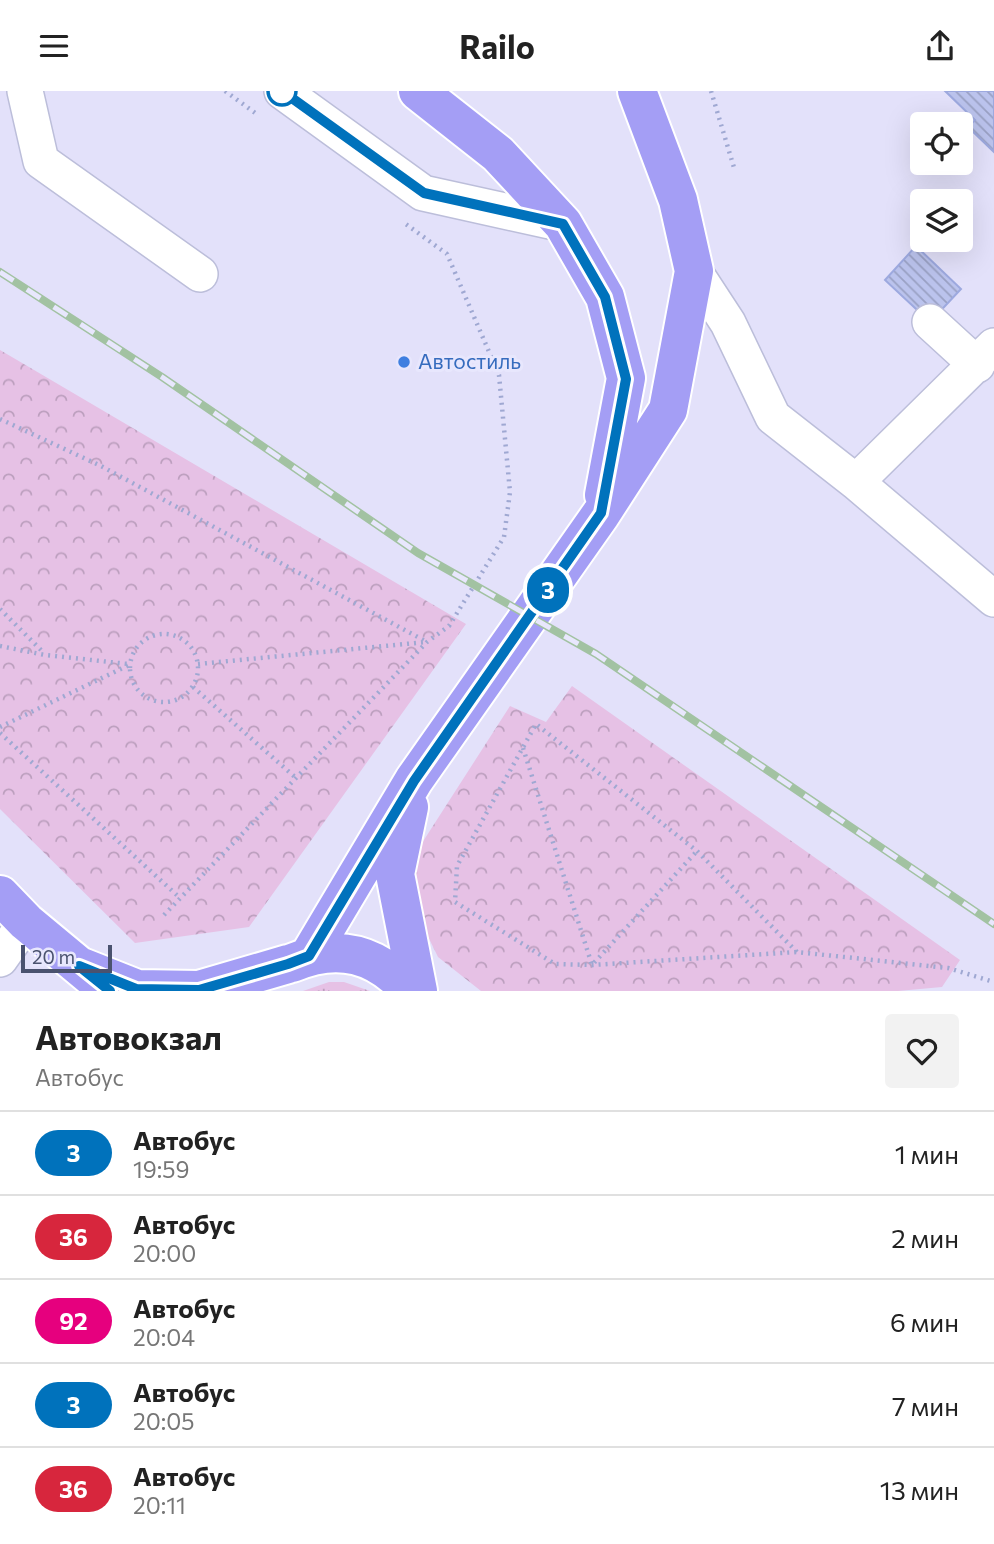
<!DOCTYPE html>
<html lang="ru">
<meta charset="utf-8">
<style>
:root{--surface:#fff;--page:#f2f2f2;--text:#222;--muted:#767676;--line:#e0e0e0}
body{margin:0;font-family:Commissioner,sans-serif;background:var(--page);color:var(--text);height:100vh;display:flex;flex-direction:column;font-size:26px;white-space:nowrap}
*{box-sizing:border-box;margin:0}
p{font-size:23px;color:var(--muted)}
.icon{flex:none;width:38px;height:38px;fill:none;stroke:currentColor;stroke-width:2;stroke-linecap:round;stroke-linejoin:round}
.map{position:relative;height:900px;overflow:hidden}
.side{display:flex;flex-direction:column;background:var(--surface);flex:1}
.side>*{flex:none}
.badge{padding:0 14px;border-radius:23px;font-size:24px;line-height:46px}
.tools{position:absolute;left:910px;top:21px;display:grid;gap:14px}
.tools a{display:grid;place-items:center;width:63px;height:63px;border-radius:7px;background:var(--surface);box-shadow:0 7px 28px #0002;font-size:35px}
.scale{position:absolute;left:21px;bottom:18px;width:91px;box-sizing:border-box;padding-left:7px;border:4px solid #4a526f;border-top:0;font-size:19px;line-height:24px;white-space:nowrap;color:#4a526f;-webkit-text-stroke:5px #e8e7fd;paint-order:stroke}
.map>.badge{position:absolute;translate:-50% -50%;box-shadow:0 0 0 4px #fff}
.round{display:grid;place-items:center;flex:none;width:74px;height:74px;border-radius:7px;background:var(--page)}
.overview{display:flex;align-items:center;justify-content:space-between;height:119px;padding:0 35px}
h1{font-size:33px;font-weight:700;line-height:52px}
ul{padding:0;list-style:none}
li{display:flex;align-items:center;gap:21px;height:84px;padding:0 35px;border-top:2px solid var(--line)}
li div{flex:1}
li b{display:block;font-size:26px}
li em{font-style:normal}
li .badge{min-width:77px;font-weight:700;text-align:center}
header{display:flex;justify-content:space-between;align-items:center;height:91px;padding:0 35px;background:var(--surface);font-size:32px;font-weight:700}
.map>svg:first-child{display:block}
.grass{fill:url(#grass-tufts)}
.park{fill:url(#park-crowns)}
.building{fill:url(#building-back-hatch);stroke:#9da9df;stroke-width:2}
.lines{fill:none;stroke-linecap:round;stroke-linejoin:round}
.minor-casing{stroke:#bcbeda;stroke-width:38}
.major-casing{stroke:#fff;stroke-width:42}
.path{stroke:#9fa8d2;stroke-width:4.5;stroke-dasharray:2 5;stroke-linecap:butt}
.minor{stroke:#fff;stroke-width:35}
.major{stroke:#a49ef5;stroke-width:38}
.rail-casing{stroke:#a2c2a2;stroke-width:8}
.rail{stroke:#e8e7fd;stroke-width:5;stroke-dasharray:16;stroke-linecap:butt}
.line-casing{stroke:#fff;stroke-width:16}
.line{stroke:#0072bc;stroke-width:10}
.stop-dot{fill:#fff;stroke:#0072bc;stroke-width:3.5}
.shop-dot{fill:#3f7fe0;stroke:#e8e7fd;stroke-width:2.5}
.labels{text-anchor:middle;stroke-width:6;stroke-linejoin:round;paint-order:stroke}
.shop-label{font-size:21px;fill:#366cbe;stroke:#e8e7fd;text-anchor:start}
</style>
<header><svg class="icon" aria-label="menu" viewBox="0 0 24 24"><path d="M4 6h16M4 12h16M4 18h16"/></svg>Railo<svg class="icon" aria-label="share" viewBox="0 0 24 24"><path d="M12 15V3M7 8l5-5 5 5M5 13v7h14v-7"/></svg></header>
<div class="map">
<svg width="994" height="900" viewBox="0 0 994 900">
<defs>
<pattern id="grass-tufts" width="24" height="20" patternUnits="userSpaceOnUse" patternTransform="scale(1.75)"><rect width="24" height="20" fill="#e6c1e5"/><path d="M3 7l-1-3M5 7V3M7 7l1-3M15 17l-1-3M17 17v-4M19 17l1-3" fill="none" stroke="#bc9fbe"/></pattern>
<pattern id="park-crowns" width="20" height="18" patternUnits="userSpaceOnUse" patternTransform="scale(1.75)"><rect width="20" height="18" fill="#e6c1e5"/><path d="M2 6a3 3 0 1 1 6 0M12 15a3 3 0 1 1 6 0" fill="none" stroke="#bc9fbe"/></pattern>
<pattern id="building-back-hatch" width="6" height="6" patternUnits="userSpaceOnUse" patternTransform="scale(1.75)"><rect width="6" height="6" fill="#bbc3ed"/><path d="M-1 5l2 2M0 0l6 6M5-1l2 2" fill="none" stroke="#9aa1c4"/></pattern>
</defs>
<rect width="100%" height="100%" fill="#e3e1fa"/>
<path class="grass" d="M329 891H344L370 900H303Z"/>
<path class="park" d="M0 259 466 533 249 836 135 852 0 718Z
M572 595 960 869 942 896 898 900H481L438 866 414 817 413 766 510 615 546 631Z"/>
<path class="building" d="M945 0H994V61L968 36 975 29Z
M916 155 961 198 930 231 885 189Z"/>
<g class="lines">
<defs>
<path id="minor" d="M25 0 41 70 200 183
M282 0 423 102 563 133
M694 180 728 232 773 326 856 391 994 508
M930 231 977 274
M856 391 994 255
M0 868 26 831"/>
<path id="major" d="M418 0 498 63 563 133 605 206 626 287 604 404
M409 716 395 783 418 900
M0 804 26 831 97 890
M309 865 414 689 601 423 668 319 694 180 678 109 637 0
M292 872C339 852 377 863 410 900
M79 875 137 898 199 899 288 873"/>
</defs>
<use href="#minor" class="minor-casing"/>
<use href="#major" class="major-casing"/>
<path class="path" d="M225 0 258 24
M711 0 735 80
M0 328 101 375 427 551
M0 518 44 562
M130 577a34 34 0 1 1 68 0a34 34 0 1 1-68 0Z
M0 555 45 564 128 573
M198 573 426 551
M193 596 296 687
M0 636 129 574
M0 642 180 807
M523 657 592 874 697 760
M164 824 427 551 449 535 504 446 510 401 499 284 447 163 403 131
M797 861 697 760 536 633 457 775 455 811 555 873 592 874 797 861 948 877 994 891"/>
<use href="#minor" class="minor"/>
<use href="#major" class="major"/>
<defs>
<path id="rail" d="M0 181 162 286 418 462 596 563 994 833"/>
</defs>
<use href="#rail" class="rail-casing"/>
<use href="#rail" class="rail"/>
</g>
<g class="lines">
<defs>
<path id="line" d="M110 900 79 875 136 898 199 899 288 873 309 865 414 690 601 422 626 288 605 206 563 133 424 102 282 0"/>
</defs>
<use href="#line" class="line-casing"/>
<use href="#line" class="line"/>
</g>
<circle class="stop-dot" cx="282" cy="0" r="14"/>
<circle class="shop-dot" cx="404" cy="271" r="7"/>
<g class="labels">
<g class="shop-label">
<text x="418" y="278">Автостиль</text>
</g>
</g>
</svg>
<div class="tools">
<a><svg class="icon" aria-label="locate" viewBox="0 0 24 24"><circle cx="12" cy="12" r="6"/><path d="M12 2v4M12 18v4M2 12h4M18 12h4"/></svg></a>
<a><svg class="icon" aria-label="layers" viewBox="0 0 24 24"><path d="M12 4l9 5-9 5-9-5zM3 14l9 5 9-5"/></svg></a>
</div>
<div class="scale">20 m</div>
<b class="badge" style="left:548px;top:499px;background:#0072bc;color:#fff">3</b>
</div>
<section class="side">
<div class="overview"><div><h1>Автовокзал</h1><p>Автобус</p></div><a class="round"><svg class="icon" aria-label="heart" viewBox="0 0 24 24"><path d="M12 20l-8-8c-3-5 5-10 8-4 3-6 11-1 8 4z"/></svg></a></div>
<ul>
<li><span class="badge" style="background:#0072bc;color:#fff">3</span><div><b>Автобус</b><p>19:59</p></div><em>1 мин</em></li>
<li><span class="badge" style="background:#d7263d;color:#fff">36</span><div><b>Автобус</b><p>20:00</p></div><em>2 мин</em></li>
<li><span class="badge" style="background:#e6007e;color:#fff">92</span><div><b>Автобус</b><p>20:04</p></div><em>6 мин</em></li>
<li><span class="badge" style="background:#0072bc;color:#fff">3</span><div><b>Автобус</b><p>20:05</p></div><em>7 мин</em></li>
<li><span class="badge" style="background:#d7263d;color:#fff">36</span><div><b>Автобус</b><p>20:11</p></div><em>13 мин</em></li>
</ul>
</section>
